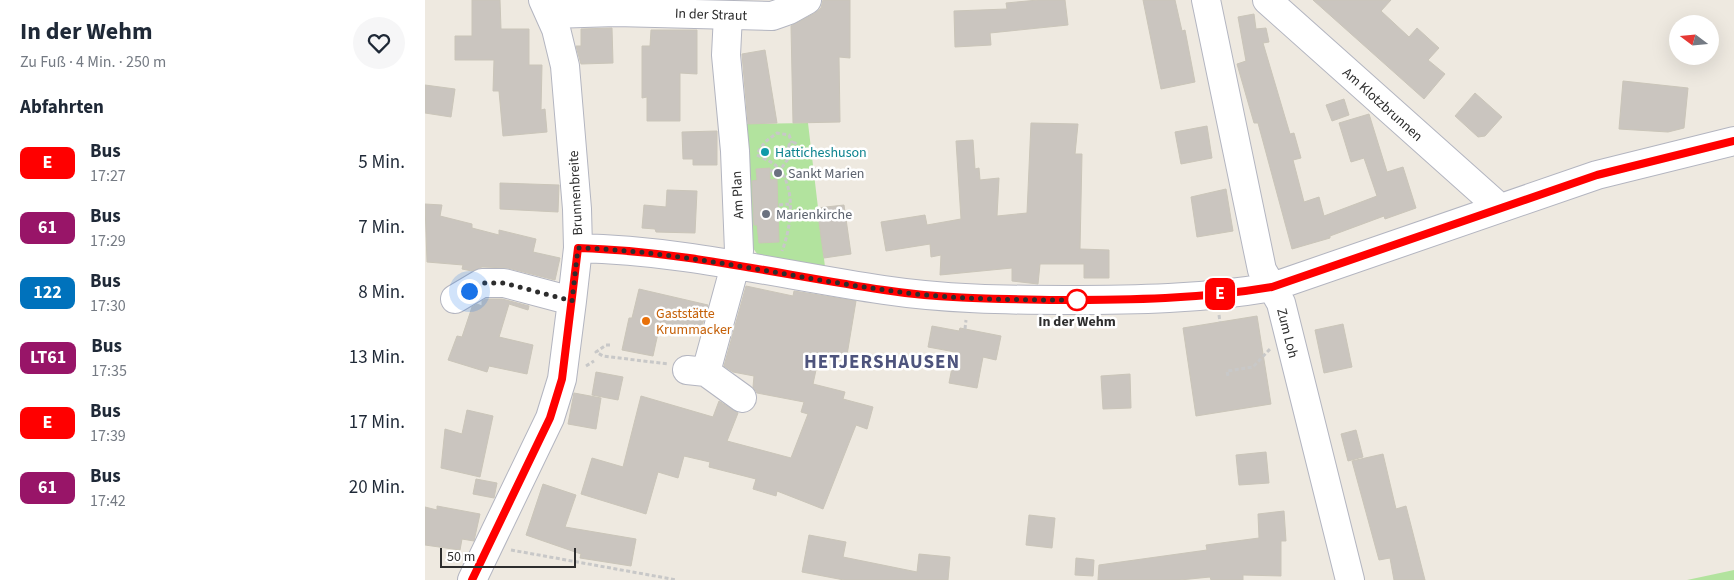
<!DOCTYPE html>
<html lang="de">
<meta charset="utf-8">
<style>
:root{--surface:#fff;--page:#f6f6f7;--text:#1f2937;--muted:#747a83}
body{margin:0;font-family:"Source Sans 3",sans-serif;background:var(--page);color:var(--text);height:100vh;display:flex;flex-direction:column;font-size:19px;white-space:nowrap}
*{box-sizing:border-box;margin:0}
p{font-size:16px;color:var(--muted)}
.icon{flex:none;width:28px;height:28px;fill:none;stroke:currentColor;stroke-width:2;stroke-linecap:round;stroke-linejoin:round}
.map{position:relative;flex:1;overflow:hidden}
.drawer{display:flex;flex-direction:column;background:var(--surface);width:425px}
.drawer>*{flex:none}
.badge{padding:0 10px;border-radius:8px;font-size:18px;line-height:32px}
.needle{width:32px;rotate:286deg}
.buttons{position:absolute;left:1244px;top:15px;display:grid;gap:10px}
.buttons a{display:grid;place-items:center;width:50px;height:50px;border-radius:50%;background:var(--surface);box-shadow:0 5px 20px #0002;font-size:25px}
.scale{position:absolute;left:15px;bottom:12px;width:136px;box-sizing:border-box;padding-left:5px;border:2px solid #2d2d2d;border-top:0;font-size:14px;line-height:18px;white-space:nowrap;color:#2d2d2d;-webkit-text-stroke:4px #fff;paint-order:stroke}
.you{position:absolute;width:25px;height:25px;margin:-12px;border:4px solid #fff;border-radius:50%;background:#1a73e8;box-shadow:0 0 0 8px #1a73e833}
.map>.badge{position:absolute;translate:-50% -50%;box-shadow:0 0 0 2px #fff}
h2{padding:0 20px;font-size:19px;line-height:45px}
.round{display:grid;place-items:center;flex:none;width:52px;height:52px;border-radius:26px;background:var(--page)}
.headline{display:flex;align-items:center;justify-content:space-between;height:85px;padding:0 20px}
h1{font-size:24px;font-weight:700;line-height:38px}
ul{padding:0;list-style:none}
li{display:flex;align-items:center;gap:15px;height:65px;padding:0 20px}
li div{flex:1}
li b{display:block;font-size:19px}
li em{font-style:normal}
li .badge{min-width:55px;font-weight:700;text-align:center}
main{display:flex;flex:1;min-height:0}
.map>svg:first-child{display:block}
.green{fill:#b2e39e}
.building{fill:#cac5bf;stroke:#cac5b9}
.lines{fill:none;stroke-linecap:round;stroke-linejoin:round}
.minor-casing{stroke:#b3b5c0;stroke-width:30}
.path{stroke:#c8c8c8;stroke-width:3;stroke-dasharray:4 2.5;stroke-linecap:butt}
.minor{stroke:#fff;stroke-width:28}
.line-casing{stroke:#fff;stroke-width:11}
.line{stroke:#f00;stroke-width:8}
.walk{stroke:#2d2d2d;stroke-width:5;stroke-dasharray:0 9}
.culture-dot{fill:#0f9aa8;stroke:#fff;stroke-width:2}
.worship-dot{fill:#6b7280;stroke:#fff;stroke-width:2}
.stop-dot{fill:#fff;stroke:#f00;stroke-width:2.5}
.food-dot{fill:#e8710a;stroke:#fff;stroke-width:2}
.labels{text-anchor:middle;stroke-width:5;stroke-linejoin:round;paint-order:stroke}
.street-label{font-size:14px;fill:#2d2d2d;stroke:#fff}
.culture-label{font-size:14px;fill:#0d838f;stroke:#fff;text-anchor:start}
.worship-label{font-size:14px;fill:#5b616d;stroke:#fff;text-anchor:start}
.food-label{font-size:14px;fill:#c56008;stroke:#fff;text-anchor:start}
.stop-label{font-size:14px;font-weight:bold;fill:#2d2d2d;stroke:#fff}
.district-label{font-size:19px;font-weight:bold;letter-spacing:1px;fill:#4e547d;stroke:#fff}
</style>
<main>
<section class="drawer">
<div class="headline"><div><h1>In der Wehm</h1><p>Zu Fuß · 4 Min. · 250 m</p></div><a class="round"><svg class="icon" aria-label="heart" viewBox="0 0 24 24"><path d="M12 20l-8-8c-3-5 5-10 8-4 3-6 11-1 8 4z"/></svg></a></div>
<h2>Abfahrten</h2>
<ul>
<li><span class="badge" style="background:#f00;color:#fff">E</span><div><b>Bus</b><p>17:27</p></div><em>5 Min.</em></li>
<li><span class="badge" style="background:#981568;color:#fff">61</span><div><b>Bus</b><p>17:29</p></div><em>7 Min.</em></li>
<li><span class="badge" style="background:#0072bc;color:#fff">122</span><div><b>Bus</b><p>17:30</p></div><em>8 Min.</em></li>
<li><span class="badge" style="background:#981568;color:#fff">LT61</span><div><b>Bus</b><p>17:35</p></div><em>13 Min.</em></li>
<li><span class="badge" style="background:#f00;color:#fff">E</span><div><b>Bus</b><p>17:39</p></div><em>17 Min.</em></li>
<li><span class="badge" style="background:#981568;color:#fff">61</span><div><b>Bus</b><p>17:42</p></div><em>20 Min.</em></li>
</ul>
</section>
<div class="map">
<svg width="1309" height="580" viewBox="0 0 1309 580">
<rect width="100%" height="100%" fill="#eee9e0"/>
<path class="green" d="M383 123 400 267 333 255 322 240 321 124Z
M1309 570V580H1262Z"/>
<path class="building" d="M47 0H75L76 29H104V65H117L116 110 120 109 122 132 78 136 74 91H68L69 60H30V36H47Z
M398 0H425V58L414 57 415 122 368 123 366 26 390 13 396 8Z
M613 0H640L643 25 565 33 566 45 530 47 529 11 582 9 581 3Z
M718 0H750L757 31 760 30 770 82 736 89Z
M888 0H966L956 11 984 37 992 28 1014 48 1003 60 1020 74 999 99Z
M829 14 831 29 841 28 844 42 838 43 865 134 869 133 876 158 868 160 879 202 894 197 899 216 952 196 939 158 926 162 914 123 944 114 962 172 978 167 991 208 960 219 959 216 905 236V238L867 249 833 123H829L812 64 821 61 813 17Z
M187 28 188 63 156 64 151 46H156V29Z
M226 30H272V74L255 73V121H222V97L217 98V46H225Z
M340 50 352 123 323 124 317 54Z
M1198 81 1263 88 1259 128 1243 132 1194 129Z
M0 85 30 89 26 117 0 113Z
M1050 93 1077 117 1060 136 1053 137 1030 116Z
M919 99 924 115 907 121 901 105Z
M606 123 653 124 650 154H657L655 249 684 250V278H659V264H615L613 284 587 281V268L515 275 516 255 506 257 505 244 461 251 456 222 500 215 502 225 536 219 531 141 548 140 550 169 554 168 555 180 574 178 572 216 602 213Z
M782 126 787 158 756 164 750 132Z
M292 131V165H268V159H258L257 132Z
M345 168V180L352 179 354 242 334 243 332 225H329L327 181 332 180 331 169Z
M75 183 134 185 133 212 75 209Z
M801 189 808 231 772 237 766 197Z
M242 190 272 191 270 233 231 232 230 229 217 228 219 205 241 207Z
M0 204 17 205 15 216 47 224V228L74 235V230L111 239 108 252 135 258 130 280 83 268 57 267 47 271 37 269 38 265 2 262Z
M419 205 426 254 399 258 392 208Z
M321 286 368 296 369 291 431 301 421 361 394 356 388 384 420 392 418 399 448 407 442 429 431 425 398 509 352 491 351 496 328 489 331 479 284 467 285 462 259 456 253 478 233 472 221 514 156 494 167 458 198 467 216 396 288 417 294 401 313 413 302 441 366 458 383 414 376 412 379 402 332 393 328 387 329 376 308 372 299 366Z
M214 289 283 305 275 333 238 323 235 324 228 356 197 350 204 318H207Z
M61 299H77L104 306 103 310 84 304 74 337 108 345 102 374 64 366 62 372 23 360 32 336 37 337 47 307 52 304 57 306V301Z
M832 316 846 404 771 416 758 328Z
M918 324 927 367 899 373 890 330Z
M507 326 534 331 535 328 576 336 571 360 558 357 552 388 524 383 530 352 503 347Z
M171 372 198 377 193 400 167 395Z
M705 374 706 408 678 409 676 376Z
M149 393 176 398 171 429 143 424Z
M42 410 68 416 55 477 16 468 20 429 37 434Z
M931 430 938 457 923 461 916 434Z
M841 452 844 483 814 485 811 455Z
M958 454 971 509 981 506 1000 580H969L965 558 954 560 927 461Z
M51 479 72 483 69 498 48 494Z
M118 484 151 495 140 527 211 539 206 566 155 558 156 554 101 535Z
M12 506 55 514 49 541 37 539 35 550 0 545V507L12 510Z
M859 511 861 541H856V576L818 575V580H786L785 577 755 580H673L674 565 782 550 781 545 834 538 833 514Z
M604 515 630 518 627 548 601 545Z
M384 535 421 542 418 557 492 572 494 554 525 557 523 580H419L377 572Z
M651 558 669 560 668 576 650 575Z"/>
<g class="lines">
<defs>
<path id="minor" d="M781 0 837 270 856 303 925 580
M842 0 1075 208
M126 14 191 12 347 16 364 10 382 0
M153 248C256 250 357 275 459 290 519 299 580 300 640 300 709 300 779 299 847 287L1172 175 1309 141
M30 299 57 283H79L147 301
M262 370 281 372 314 251 310 151 301 55 303 15
M281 372 317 398
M47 580 125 418 137 379 147 301 153 248 152 209 140 66 131 29 118 0"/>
</defs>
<use href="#minor" class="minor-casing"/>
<path class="path" d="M363.5 147a4.5 4.5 0 1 1 9 0a4.5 4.5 0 1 1-9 0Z
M333 152 340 142 352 133 364 135 367 143
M332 155C340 159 350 163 355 170 371 191 366 228 357 251
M345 171 355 170 368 152
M354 205 364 204
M794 315 795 322
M540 329 541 320
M185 345H181L171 352 178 356 243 364
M161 366 169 361
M803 376 802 371 828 367 845 349
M86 550 252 580"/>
<use href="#minor" class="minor"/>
</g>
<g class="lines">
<defs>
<path id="line" d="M47 580 125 418 137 379 153 248C256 251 357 275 459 290 516 299 575 299 632 300 704 300 777 299 847 287L1172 175 1309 141"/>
</defs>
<use href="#line" class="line-casing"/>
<use href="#line" class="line"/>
<path class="walk" d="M44 291 57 283H79L147 301 153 248C257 251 357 276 460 290 526 300 593 300 660 300H652"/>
</g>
<circle class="culture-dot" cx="340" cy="152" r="5"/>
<g class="worship-dot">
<circle cx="353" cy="173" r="5"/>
<circle cx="341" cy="214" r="5"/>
</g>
<circle class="stop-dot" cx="652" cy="300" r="10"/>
<circle class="food-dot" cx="221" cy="321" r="5"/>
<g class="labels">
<g class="street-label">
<text transform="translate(286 14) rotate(2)" y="5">In der Straut</text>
<text transform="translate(958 104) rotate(42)" y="5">Am Klotzbrunnen</text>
<text transform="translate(150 193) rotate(-93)" y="5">Brunnenbreite</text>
<text transform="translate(312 195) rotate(-93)" y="5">Am Plan</text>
<text transform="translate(863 333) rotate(76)" y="5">Zum Loh</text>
</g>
<g class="culture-label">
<text x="350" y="157">Hatticheshuson</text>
</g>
<g class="worship-label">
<text x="363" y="178">Sankt Marien</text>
<text x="351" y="219">Marienkirche</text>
</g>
<g class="food-label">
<text x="231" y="318">Gaststätte<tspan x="231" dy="16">Krummacker</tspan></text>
</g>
<g class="stop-label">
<text x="652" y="326">In der Wehm</text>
</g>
<g class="district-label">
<text x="457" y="368">HETJERSHAUSEN</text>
</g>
</g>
</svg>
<div class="buttons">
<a><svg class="needle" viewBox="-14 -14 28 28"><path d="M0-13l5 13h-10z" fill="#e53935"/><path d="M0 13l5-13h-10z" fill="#747a83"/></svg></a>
</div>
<div class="scale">50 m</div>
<div class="you" style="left:44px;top:291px"></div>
<b class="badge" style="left:795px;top:294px;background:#f00;color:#fff">E</b>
</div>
</main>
